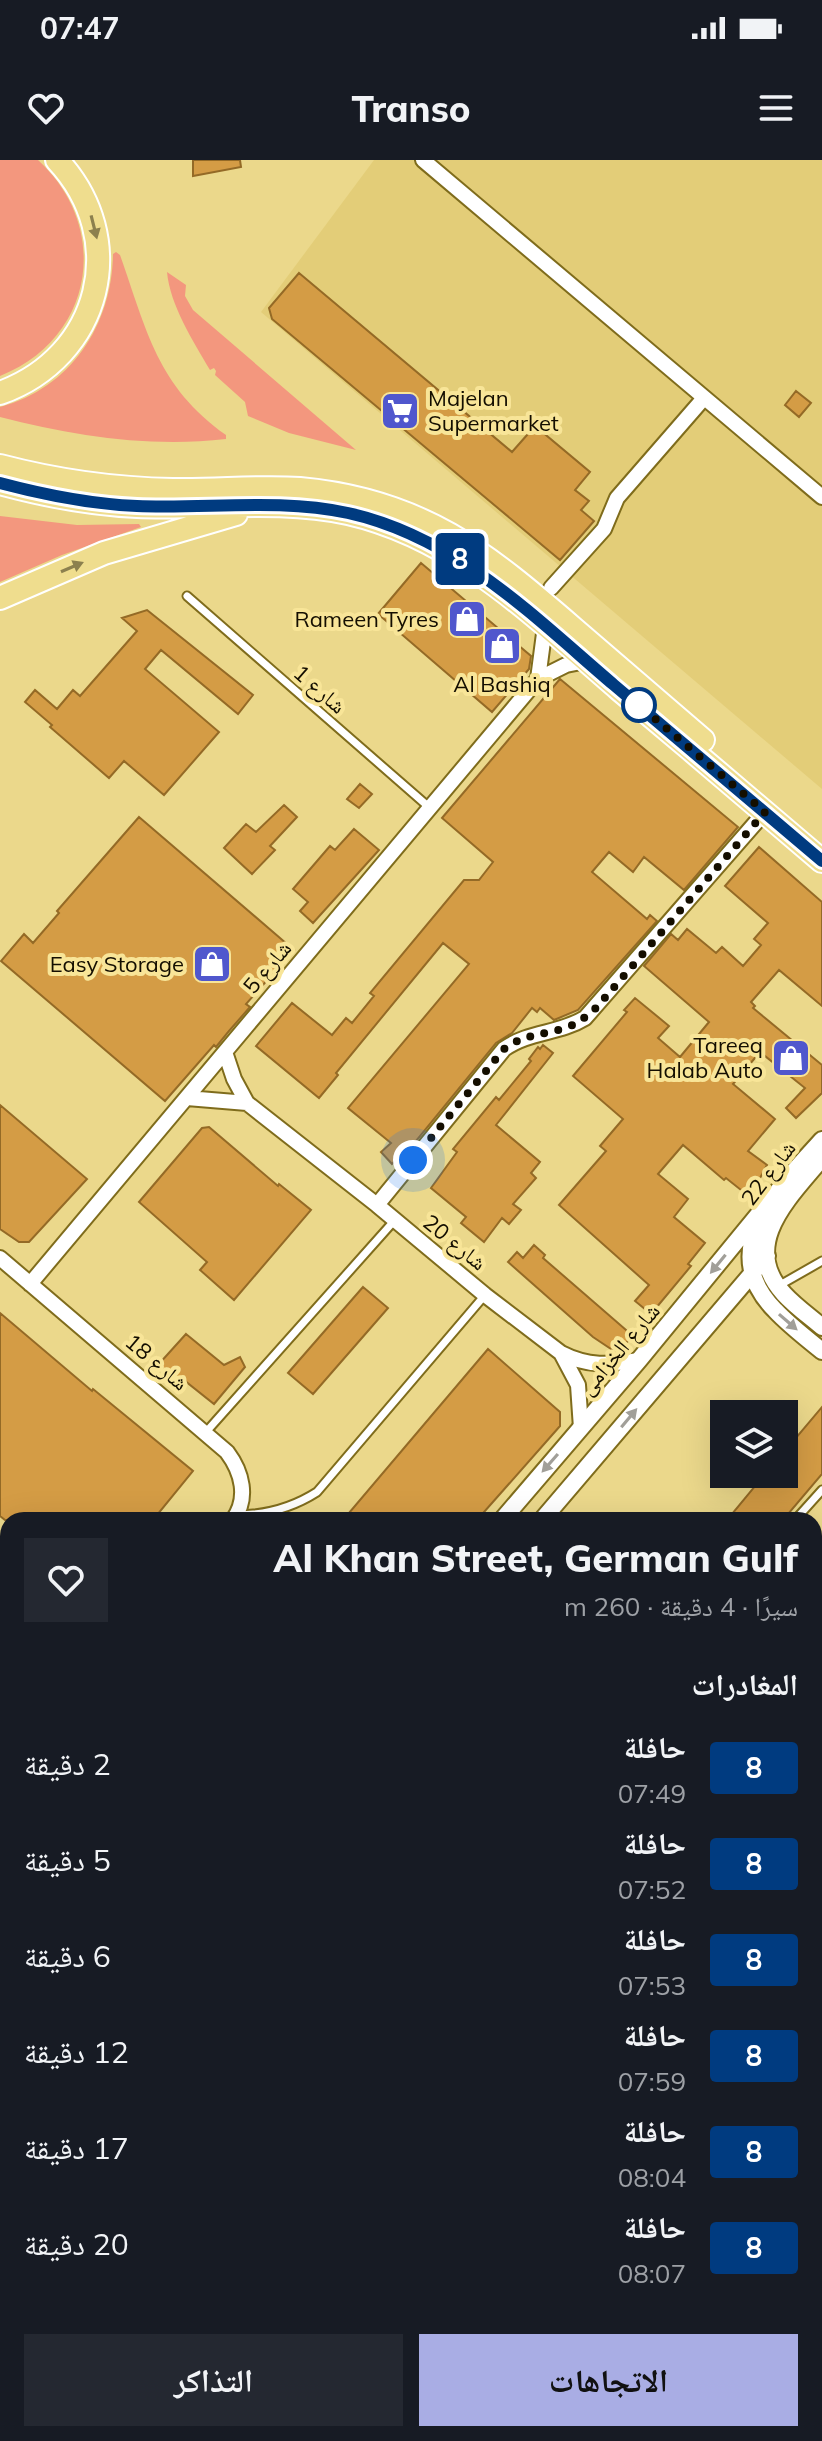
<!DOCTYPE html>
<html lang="ar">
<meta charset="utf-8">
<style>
:root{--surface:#171b24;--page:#242831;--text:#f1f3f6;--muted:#9ea1a6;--accent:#a9ade4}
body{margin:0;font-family:Mulish,"Noto Naskh Arabic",sans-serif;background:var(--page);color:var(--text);direction:rtl;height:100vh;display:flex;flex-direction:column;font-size:30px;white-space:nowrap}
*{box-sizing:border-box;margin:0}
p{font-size:26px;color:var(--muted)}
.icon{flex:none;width:44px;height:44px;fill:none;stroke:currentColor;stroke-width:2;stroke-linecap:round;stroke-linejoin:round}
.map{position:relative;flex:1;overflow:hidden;direction:ltr}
.side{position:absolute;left:0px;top:1352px;width:822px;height:930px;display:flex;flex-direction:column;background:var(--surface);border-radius:24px 24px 0 0;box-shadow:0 8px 32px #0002;direction:rtl}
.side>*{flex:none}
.badge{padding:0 16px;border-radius:6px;font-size:28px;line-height:52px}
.fabs{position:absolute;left:710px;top:1240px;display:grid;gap:16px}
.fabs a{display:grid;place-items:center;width:88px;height:88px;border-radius:0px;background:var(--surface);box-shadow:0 8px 32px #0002;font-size:40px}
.you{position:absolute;width:40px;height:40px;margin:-20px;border:6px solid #fff;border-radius:50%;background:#1a73e8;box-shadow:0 0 0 12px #1a73e833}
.map>.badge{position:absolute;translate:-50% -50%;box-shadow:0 0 0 4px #fff}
h2{padding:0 24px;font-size:30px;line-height:72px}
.round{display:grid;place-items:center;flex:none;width:84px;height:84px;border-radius:0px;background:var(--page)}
.headline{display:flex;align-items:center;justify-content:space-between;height:136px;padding:0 24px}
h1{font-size:38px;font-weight:800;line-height:60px}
.button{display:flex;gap:16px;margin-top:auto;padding:16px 24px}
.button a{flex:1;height:92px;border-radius:0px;background:var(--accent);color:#111;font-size:32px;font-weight:800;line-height:92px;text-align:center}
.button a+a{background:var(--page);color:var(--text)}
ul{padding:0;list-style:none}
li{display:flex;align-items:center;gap:24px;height:96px;padding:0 24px}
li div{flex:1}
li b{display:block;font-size:30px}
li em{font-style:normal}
li .badge{min-width:88px;font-weight:700;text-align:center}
.status{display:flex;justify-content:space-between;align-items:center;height:56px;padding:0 40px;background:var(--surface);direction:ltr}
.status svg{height:22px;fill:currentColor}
header{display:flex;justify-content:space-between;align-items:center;height:104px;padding:0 24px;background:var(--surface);font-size:36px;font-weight:800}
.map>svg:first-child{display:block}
.built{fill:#e3cd78}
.green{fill:#f3977e}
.building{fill:#d49c45;stroke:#946a26;stroke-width:2}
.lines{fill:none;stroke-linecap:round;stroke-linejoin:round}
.service-casing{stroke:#7f6c1c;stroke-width:11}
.minor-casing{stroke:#7f6c1c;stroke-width:18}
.tertiary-casing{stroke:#7f6c1c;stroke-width:20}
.primary-casing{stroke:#fff;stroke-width:26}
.service{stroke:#fff;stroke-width:7}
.minor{stroke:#fff;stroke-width:14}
.tertiary{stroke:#fff;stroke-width:16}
.primary{stroke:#efdd8e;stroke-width:22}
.oneway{fill:#8c804e}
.oneway2{fill:#a19f99}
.line-casing{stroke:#fff;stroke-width:18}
.line{stroke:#003b80;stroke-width:12}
.walk{stroke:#140e00;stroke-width:8;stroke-dasharray:0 14.4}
.stop-dot{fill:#fff;stroke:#003b80;stroke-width:4}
.labels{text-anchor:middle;stroke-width:8;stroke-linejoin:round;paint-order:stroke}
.poi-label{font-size:22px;fill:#140e00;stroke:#f8e598;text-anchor:end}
.street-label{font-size:22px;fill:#140e00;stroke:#f8e598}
</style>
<div class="status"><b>07:47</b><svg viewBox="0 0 49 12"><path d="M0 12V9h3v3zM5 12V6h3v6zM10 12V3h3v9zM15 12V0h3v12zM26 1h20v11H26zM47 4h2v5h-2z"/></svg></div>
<header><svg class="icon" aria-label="menu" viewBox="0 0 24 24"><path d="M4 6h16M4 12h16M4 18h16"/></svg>Transo<svg class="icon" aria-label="heart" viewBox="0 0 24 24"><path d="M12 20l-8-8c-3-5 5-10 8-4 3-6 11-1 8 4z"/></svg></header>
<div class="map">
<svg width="822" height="2281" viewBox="0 0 822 2281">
<rect width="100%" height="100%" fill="#ebd88b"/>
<path class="built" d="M374 0H822V629L261 152Z"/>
<path class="green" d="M0 0H38C112 68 94 179 0 216Z
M116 92 120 95C147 171 157 226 226 275V279C151 288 73 276 0 257V247C71 228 112 165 113 94Z
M167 112 186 125 185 136 193 150 356 290 289 273 248 256 245 242 215 215 216 211 214 208 210 210C193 181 170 145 167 112Z
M0 356 77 365 139 364 141 367 62 395 0 422Z"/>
<path class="building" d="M193 0H240L241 7 193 16Z
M299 113 512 292 535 266 590 312 575 330 589 341 581 350 594 361 560 400 272 159 269 148Z
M796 231 811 243 799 257 785 245Z
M421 403 531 496 529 509 492 552 378 454Z
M147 450 253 535 238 554 161 490 145 509 219 572 164 635 124 601 109 618 50 567 52 565 25 542 35 530 57 549 73 530 80 536 137 471 122 458Z
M560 519 738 667 684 730 644 697 633 712 609 692 592 712 647 759 650 755 657 761 578 850 554 860 540 848 537 852 532 848 512 873 496 883 403 997 401 995 392 1004 381 992 391 983 348 948 469 804 443 783 336 913 338 915 319 938 256 886 292 843 332 875 346 858 352 863 374 836 370 833 464 720H479L493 702 442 658Z
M360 624 372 634 359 648 347 639Z
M284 645 297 657 270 686 275 690 252 714 224 688 246 664 256 672Z
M139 657 294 790 246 844 250 847 229 871 216 887 214 885 165 941 1 801 24 774 33 783 59 753 57 751Z
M354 669 379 690 313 763 300 751 308 742 293 729 330 686 335 690Z
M759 687 822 742V846L779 810 751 842 755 846 753 848 822 905V933L796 958 786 948 805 928 760 892 733 924 775 959 748 991 767 1005 759 1020 746 1034 726 1018 724 1020 683 985 658 1014 688 1039 674 1057 705 1083 688 1104 691 1106 651 1154 635 1141 649 1125 559 1045 606 991 600 986 623 959 573 916 627 852 624 850 635 838 669 866 658 878 680 897 709 862 644 806 671 774 678 780 687 769 716 793 722 787 743 806 761 785 754 779 768 763 725 726Z
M543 885 553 893 496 965 540 1002 531 1013 536 1018 513 1044 521 1050 509 1064 502 1058 484 1082 461 1063 466 1057 431 1028 457 992 453 989 496 937 499 940 531 901 529 899 538 887 540 889Z
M0 945 87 1019 29 1082H19L0 1069Z
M209 967 278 1026 279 1024 311 1050 234 1140 200 1110 207 1102 139 1042 202 968Z
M534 1085 545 1095 543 1098 633 1176 621 1188 611 1189 593 1177 508 1102 517 1092 523 1098Z
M363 1127 388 1148 313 1234 288 1213Z
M0 1153 92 1231 93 1229 193 1311 153 1360H5L0 1356Z
M186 1174 224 1205 240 1197 245 1207 214 1244 185 1221 181 1226 158 1205Z
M488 1189 560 1252V1266L477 1360H343Z
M822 1247V1314L783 1360H727L765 1314H784V1292Z"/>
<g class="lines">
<defs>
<path id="service" d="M187 436 430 648
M780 1125 822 1101
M206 1272 394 1061
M237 1355C267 1355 292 1348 317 1332L485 1135
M795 1360 822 1330
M0 1531 8 1538
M814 1597 822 1587
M815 2072 822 2063
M0 2147 8 2154
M239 2274 247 2281
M606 2274 614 2281
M138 2281 144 2274
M533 2281 538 2274"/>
<path id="minor" d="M423 0 822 337
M551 428 604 369 617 338 704 238
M538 519 545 466
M225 892 234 919 247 943 377 1045 485 1135 561 1193C588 1207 610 1205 639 1200
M187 938 247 943
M377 1045 504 889C529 871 559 874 585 858L765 652
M0 1098 227 1292C242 1312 249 1338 233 1360
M30 1124 538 519 566 505 586 501
M561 1193 578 1225 581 1268
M0 1390 8 1397"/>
<path id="tertiary" d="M822 980C781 1026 714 1088 775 1150 789 1165 806 1178 822 1191
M822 998C791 1036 738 1084 784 1134 795 1146 809 1156 822 1167
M502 1360 639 1200 767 1044
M542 1360 767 1096
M8 1956 5 1963 8 1971
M0 1996 8 1986"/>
<path id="primary" d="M0 233C101 197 131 79 57 0
M0 306C57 321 115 329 173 330 216 331 258 326 300 329 422 340 486 393 574 469 617 506 660 543 703 580
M0 323C44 335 91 344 137 346 207 349 279 338 348 353 458 378 536 458 619 529 687 586 754 643 822 701
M0 438 104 393 236 354"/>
</defs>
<use href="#service" class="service-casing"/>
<use href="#minor" class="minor-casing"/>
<use href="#tertiary" class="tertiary-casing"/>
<use href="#primary" class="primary-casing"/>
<use href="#service" class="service"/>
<use href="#minor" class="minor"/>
<use href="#tertiary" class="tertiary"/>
<use href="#primary" class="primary"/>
</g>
<defs><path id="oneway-solid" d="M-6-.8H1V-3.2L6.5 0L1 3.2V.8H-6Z" transform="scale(2)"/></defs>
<g class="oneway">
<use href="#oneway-solid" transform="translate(94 67) rotate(76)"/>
<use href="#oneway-solid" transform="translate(72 407) rotate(-23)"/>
</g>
<g class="oneway2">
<use href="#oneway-solid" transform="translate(718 1104) rotate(129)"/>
<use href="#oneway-solid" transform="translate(788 1162) rotate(41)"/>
<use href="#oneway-solid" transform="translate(629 1258) rotate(-50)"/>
<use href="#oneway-solid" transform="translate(550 1303) rotate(131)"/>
</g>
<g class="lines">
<defs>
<path id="line" d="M0 323C45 335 91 344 137 346 207 349 279 338 348 353 456 377 533 456 614 525 684 584 753 643 822 701"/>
</defs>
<use href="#line" class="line-casing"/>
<use href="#line" class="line"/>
<path class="walk" d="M413 1000 504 889C526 873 541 876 565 868 578 864 588 855 597 847L765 652 639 545"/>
</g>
<defs>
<symbol id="supermarket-square" viewBox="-11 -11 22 22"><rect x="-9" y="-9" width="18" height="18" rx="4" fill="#5057cd" stroke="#f8e598"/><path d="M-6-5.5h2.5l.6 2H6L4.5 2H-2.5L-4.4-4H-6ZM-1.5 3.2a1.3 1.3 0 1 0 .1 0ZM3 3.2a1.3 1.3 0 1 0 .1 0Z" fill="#fff"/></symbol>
<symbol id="shop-square" viewBox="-11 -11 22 22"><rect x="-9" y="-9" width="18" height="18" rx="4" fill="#5057cd" stroke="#f8e598"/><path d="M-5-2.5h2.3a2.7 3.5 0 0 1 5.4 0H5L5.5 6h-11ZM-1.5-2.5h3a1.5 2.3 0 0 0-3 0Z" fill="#fff"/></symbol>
</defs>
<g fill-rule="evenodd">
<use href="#supermarket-square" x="378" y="229" width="44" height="44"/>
<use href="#shop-square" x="445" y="437" width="44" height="44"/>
<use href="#shop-square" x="480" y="464" width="44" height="44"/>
<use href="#shop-square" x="190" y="782" width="44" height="44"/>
<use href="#shop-square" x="769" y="876" width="44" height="44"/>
</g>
<circle class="stop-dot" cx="639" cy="545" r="16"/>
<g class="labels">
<g class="poi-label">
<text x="428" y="246" text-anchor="start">Majelan<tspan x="428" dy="25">Supermarket</tspan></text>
<text x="439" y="467">Rameen Tyres</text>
<text x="502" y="532" text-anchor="middle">Al Bashiq</text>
<text x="184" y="812">Easy Storage</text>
<text x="763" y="893">Tareeq<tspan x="763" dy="25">Halab Auto</tspan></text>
</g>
<g class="street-label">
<text transform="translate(320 529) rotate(41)" y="8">شارع 1</text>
<text transform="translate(267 807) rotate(-50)" y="8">شارع 5</text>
<text transform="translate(768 1013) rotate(-53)" y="8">شارع 22</text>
<text transform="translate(455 1082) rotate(39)" y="8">شارع 20</text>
<text transform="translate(619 1189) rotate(-50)" y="8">شارع الخزامى</text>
<text transform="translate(157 1202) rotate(40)" y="8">شارع 18</text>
</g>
</g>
</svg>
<div class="fabs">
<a><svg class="icon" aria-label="layers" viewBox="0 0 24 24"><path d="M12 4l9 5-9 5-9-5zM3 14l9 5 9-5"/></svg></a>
</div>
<div class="you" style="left:413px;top:1000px"></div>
<b class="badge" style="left:460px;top:399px;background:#003b80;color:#fff">8</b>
<section class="side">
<div class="headline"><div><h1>Al Khan Street, German Gulf</h1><p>سيرًا · 4 دقيقة · 260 m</p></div><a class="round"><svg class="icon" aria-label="heart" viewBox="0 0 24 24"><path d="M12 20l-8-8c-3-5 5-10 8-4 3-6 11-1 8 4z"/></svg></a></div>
<h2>المغادرات</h2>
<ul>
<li><span class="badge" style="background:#003b80;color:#fff">8</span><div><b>حافلة</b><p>07:49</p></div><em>2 دقيقة</em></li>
<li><span class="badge" style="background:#003b80;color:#fff">8</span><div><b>حافلة</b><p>07:52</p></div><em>5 دقيقة</em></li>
<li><span class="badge" style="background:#003b80;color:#fff">8</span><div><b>حافلة</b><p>07:53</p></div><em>6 دقيقة</em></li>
<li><span class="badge" style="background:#003b80;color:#fff">8</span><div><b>حافلة</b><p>07:59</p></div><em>12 دقيقة</em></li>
<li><span class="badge" style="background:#003b80;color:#fff">8</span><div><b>حافلة</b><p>08:04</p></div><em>17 دقيقة</em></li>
<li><span class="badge" style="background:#003b80;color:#fff">8</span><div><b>حافلة</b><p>08:07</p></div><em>20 دقيقة</em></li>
</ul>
<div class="button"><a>الاتجاهات</a><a>التذاكر</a></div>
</section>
</div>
